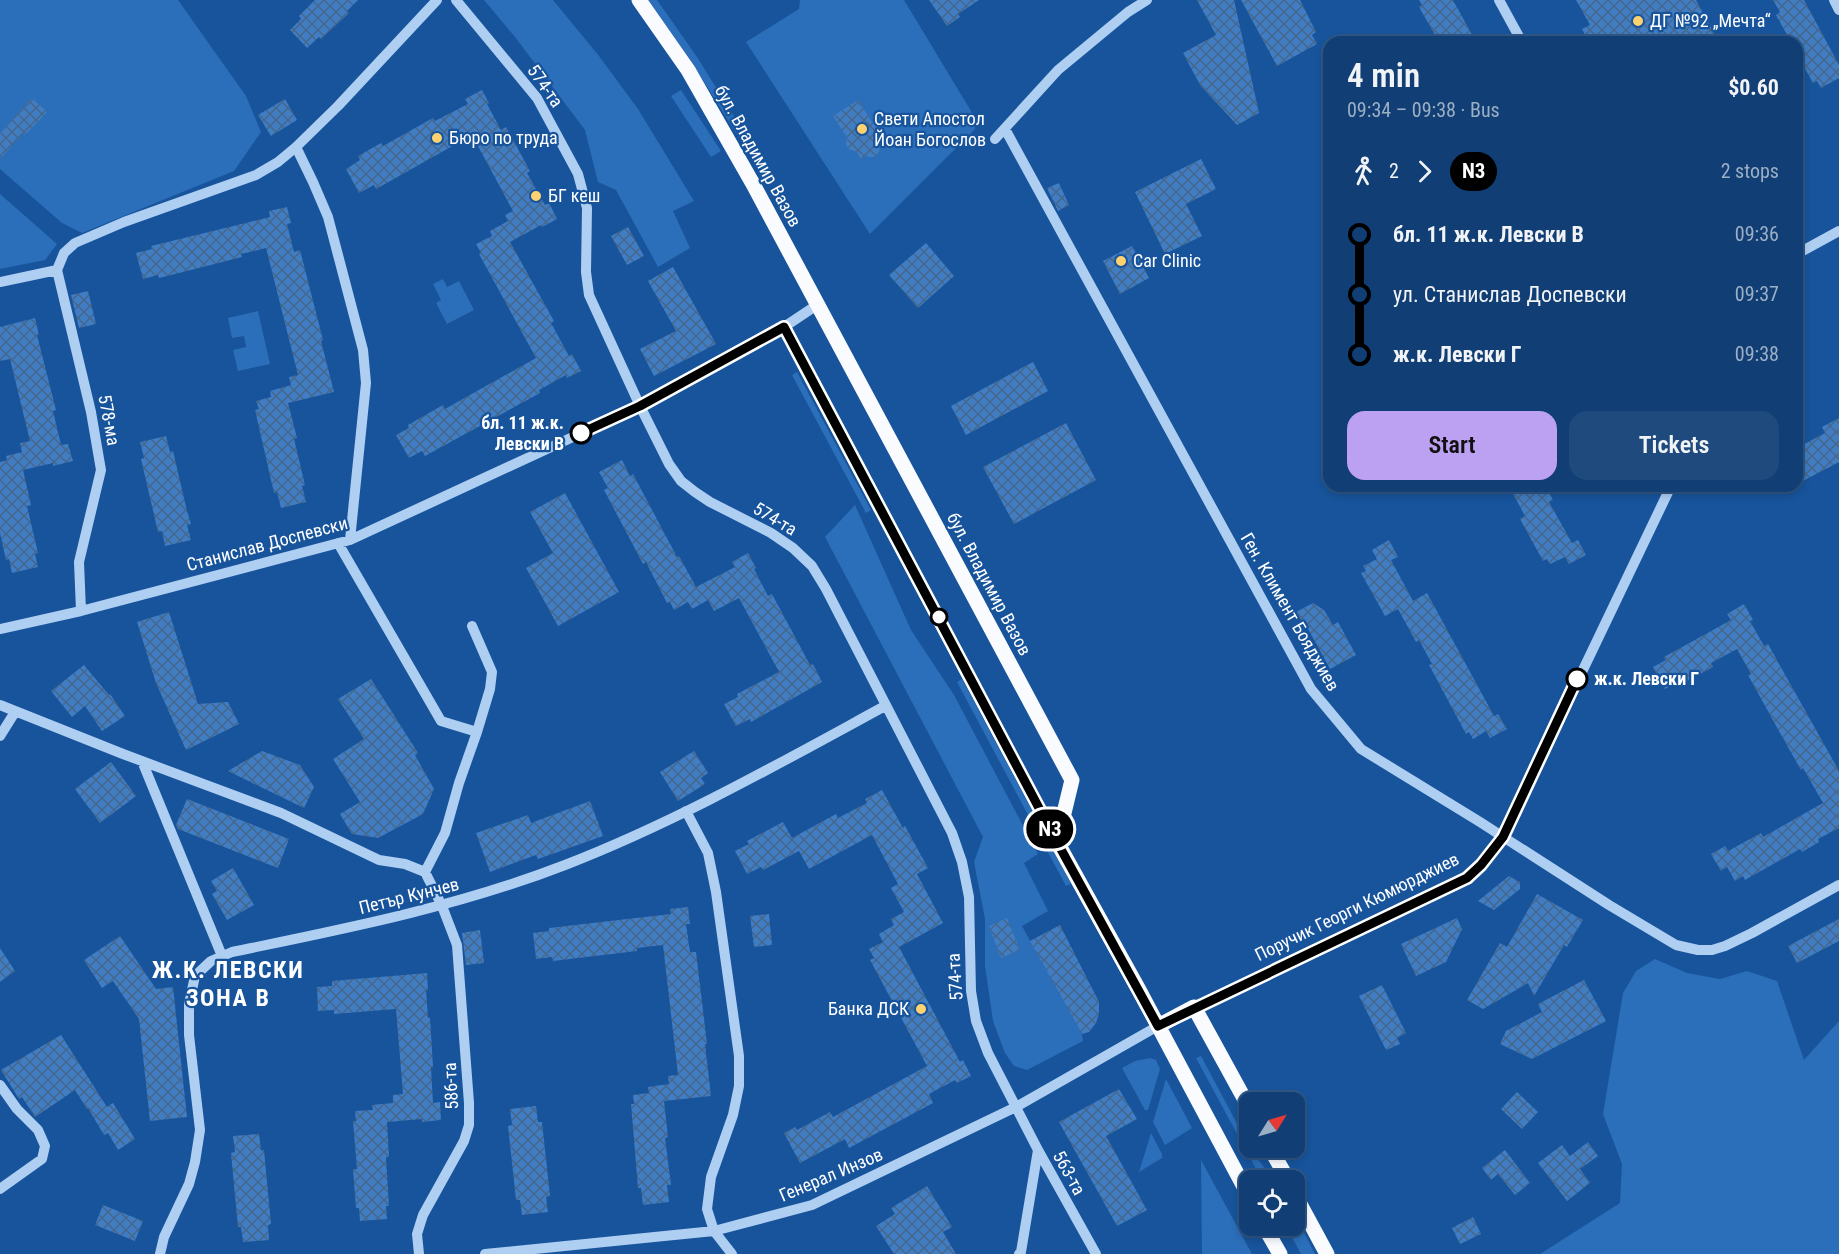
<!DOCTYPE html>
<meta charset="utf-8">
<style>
:root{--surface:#113f75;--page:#1e4a7d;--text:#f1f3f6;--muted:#9cafc5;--line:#305887;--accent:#bca0f2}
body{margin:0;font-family:"Roboto Condensed",sans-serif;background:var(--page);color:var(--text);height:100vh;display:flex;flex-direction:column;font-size:22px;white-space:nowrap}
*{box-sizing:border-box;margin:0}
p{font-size:20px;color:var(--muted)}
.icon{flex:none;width:33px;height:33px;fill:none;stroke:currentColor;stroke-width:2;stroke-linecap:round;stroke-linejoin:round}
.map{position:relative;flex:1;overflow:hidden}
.side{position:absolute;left:1323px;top:36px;width:480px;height:456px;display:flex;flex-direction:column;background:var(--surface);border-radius:18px;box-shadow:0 3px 9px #0003,0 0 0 2px var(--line)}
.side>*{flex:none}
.badge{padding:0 12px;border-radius:20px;font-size:21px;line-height:39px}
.needle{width:39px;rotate:53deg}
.tools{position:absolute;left:1239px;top:1092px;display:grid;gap:12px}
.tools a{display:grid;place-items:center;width:66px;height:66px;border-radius:12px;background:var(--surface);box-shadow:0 3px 9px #0003,0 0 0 2px var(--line);font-size:30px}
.map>.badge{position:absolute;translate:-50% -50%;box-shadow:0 0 0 3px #fff}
.legs{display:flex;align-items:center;gap:9px;height:66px;padding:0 24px;font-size:20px}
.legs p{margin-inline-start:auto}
.headline{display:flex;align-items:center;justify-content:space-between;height:102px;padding:0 24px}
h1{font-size:33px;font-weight:600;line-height:45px}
.primary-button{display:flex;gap:12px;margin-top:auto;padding:12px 24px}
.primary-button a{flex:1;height:69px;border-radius:18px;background:var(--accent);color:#111;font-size:24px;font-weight:600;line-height:69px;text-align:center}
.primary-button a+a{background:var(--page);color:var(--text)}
ul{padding:0 24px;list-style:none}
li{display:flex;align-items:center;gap:21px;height:60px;font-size:22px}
li i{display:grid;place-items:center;width:9px;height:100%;margin:0 8px;background:currentColor}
li i::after{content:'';width:15px;height:15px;margin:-8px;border:4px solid;border-radius:50%;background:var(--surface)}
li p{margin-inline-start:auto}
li:first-child i{background:linear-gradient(#0000 50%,currentColor 0)}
li:last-child i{background:linear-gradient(currentColor 50%,#0000 0)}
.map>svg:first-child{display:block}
.green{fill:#2b6eb9}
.building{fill:url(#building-cross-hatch)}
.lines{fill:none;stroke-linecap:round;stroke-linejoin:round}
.minor{stroke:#aecef2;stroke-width:10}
.major{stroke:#f9fbff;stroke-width:15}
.line-1-casing{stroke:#fff;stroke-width:14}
.line-1{stroke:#000;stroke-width:9}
.poi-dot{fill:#ffd26f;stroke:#17549c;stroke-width:2}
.stop-1-dot{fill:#fff;stroke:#000;stroke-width:3}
.labels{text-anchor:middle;stroke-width:4.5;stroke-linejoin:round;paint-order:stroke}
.poi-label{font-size:18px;fill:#fff;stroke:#17549c;text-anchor:start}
.street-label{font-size:18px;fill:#fff;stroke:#17549c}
.stop-label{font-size:18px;font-weight:bold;fill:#fff;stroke:#17549c;text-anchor:end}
.district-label{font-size:24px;font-weight:bold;letter-spacing:1.5px;fill:#fff;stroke:#17549c}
</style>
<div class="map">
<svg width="1839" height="1254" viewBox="0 0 1839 1254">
<defs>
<pattern id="building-cross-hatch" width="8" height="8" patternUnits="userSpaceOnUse" patternTransform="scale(1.5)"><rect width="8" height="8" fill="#407dc2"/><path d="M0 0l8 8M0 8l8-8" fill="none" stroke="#45678d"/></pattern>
</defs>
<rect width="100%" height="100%" fill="#17549c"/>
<path class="green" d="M0 0H178L246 96 261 132 234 171 82 233 62 223 0 169Z
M484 0H553L599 56 638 109 694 201 673 211 690 248 658 267 616 190 598 182 585 130 515 37Z
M648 0H657L697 57 753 147 747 151 691 61Z
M800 0H904L974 116 975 129 870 234 746 42 799 9Z
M681 90 721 151 711 157 671 96Z
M0 194 57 244 45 260 0 269Z
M443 279 447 287 459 281 474 310 447 324 436 303 441 300 433 284Z
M258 311 270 364 238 371 233 350 246 347 244 336 232 338 228 318Z
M797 372 871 510 866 513 792 375Z
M855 505 911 630 954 695 1038 854 1024 863 1048 911 1022 926 1082 1034 1083 1041 1027 1070 1014 1066 1005 1053 993 1021 985 966V919L974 862 983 837 825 537Z
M962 679 1071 884 1066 886 957 682Z
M1655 959 1687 973 1720 979 1747 971 1777 981 1804 1060 1839 1021V1254H1540L1620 1203 1622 1164 1603 1114 1623 993 1636 971Z
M1201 1056 1250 1148 1273 1180H1262L1196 1058Z
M1150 1058 1156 1060 1160 1069 1148 1110H1145L1122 1068 1135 1061Z
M1166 1079 1192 1128 1165 1145 1153 1122Z
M1151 1133 1162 1154V1158L1139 1172Z
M1201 1160 1252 1254H1202Z
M1295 1215 1315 1254H1301L1286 1226H1294Z"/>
<path class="building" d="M315 0H358L347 11 349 13 321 39 319 37 307 48 290 30 301 19 299 16Z
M929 0H979L958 14 960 17 947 26Z
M1197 0H1234L1259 113 1237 125 1200 85 1183 53 1216 35Z
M1241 0H1300L1316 32 1312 35 1317 44 1277 66Z
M1419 0H1453L1476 42H1439L1419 7 1422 5Z
M1576 0H1696L1719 42H1589L1582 29 1590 25Z
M1773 0H1804L1839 65V78L1821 88 1817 81 1813 83 1797 54V42H1791L1776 15 1780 12Z
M482 90 489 103 487 104 501 130 506 127 530 171 527 173 545 205 549 203 557 219 542 227 541 225 510 242 554 321 551 323 569 356 572 354 581 371 567 378 566 375 539 390 540 393 425 456 422 451 409 458 396 435 409 428 408 425 443 405 445 409 536 358 479 254 481 253 476 244 492 236 490 231 508 221 505 215 513 211 472 135 376 189 374 185 359 193 346 169 360 160 358 156 381 143 383 146 433 118 435 121 468 104 465 99Z
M32 98 47 112 25 135 23 133 0 159V133Z
M285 99 297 120 271 136 258 115Z
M858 100 872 122 881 126V136L885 143 879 147 880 149 878 154 874 157H868L867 155 861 159 857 152 848 149 846 144 847 137 833 116Z
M1201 159 1216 189 1186 204 1202 236 1165 254 1135 192Z
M1059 183 1069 205 1058 211 1047 188Z
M287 207 291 223 287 224 294 252 300 250 323 340 321 341 334 392 288 403 297 438 294 439 305 485 302 486 306 502 281 508 277 492 274 493 255 410 259 409 256 401 271 397 270 391 291 385 289 377 298 375 266 248 241 254 242 257 195 269 159 278 158 275 143 279 136 253 152 249 151 246 270 217 269 211Z
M628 227 644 256 627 265 611 236Z
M926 243 954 276 918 308 889 275Z
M1132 246 1149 278 1120 294 1103 261Z
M673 267 716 344 654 376 640 349 676 331 648 281Z
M88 291 96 324 79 328 71 295Z
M35 318 39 335H37L56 410 53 411 61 445 68 444 73 461 53 466V463L23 470 31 505 27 506 38 553 35 554 38 567 12 573 9 559 6 560 0 533V462L7 460 6 456 22 452 20 443 30 441 10 359 0 361V327Z
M1033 362 1048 391 966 435 951 406Z
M1839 418V462L1797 484V448L1825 433 1822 427Z
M1066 423 1096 480 1014 524 983 467Z
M166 436 170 452 173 451 187 511 191 524 187 525 191 540 165 546 162 531 158 532 141 459 144 458 140 442Z
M622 460 630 476 633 474 677 557 679 556 696 587 735 567 732 562 748 553 756 568 754 569 768 596 772 594 810 665 813 664 822 682 751 722 750 719 736 726 724 704 738 697 737 694 779 672 739 598 714 611 708 600 692 609 688 602 674 610 670 602 667 603 646 562 643 564 604 490 608 488 599 472Z
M1519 486H1546L1553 500 1549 502 1572 543 1578 540 1586 555 1569 564 1565 557 1550 564 1547 559 1543 561 1520 519 1525 516 1511 490Z
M565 493 619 592 558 626 526 568 553 553 530 512Z
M1389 540 1398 557 1391 560 1413 601 1427 593 1494 716 1498 714 1507 729 1490 738 1486 731 1473 739 1469 732 1466 734 1429 665 1432 664 1419 640 1416 642 1398 609 1385 616 1361 573 1366 571 1363 566 1377 559 1372 550Z
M1313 603 1324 610 1333 625 1338 622 1356 655 1330 669 1307 627 1305 628 1296 612Z
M1744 604 1753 620 1750 621 1764 646 1768 644 1839 771V828L1818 839 1819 842 1802 852 1800 849 1745 880 1743 876 1735 881 1727 867 1721 871 1711 854 1725 846 1728 851 1761 833 1763 837 1823 803 1803 768 1801 770 1780 733 1748 675 1751 674 1737 649 1711 663 1713 667 1680 685 1678 682 1665 689 1653 667 1666 660 1664 657 1731 620 1727 614Z
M169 612 198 704 228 702 239 724 186 750 156 683 137 622Z
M84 665 109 695 110 694 125 716 102 731 85 706 72 717 51 691Z
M371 679 418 753 415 755 434 789 423 814 378 838 352 834 340 814 360 802 333 759 364 739 338 699Z
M262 751 300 765 314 787 304 808 228 771Z
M694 751 708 773 701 778 705 784 678 801 660 772Z
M111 762 136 796 100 823 75 789Z
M882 790 903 828 905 826 928 868 917 874 943 923 899 947 960 1062 963 1060 971 1076 957 1083 955 1080 929 1094 933 1103 849 1148 845 1139 800 1163 784 1133 795 1127 797 1130 830 1112 833 1117 927 1066 870 960 874 958 869 949 883 942 879 934 894 925 891 919 904 912 891 888 898 884 872 835 809 869 799 851 763 870 761 867 747 874 735 851 749 844 747 841 783 822 792 838 836 814 838 818 867 803 865 799Z
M187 799 289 839 278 868 178 829 176 825Z
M590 801 603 836 538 859 536 855 490 872 476 833 528 815 531 823Z
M233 868 254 905 227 920 212 894 217 891 211 881Z
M1509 876 1520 882V889L1494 910 1478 901Z
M1537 894 1583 920 1567 947 1564 945 1534 996 1528 983 1483 1009 1467 1000 1500 943 1507 947Z
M688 907 690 924H686L690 952H696L707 1044H705L711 1096 664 1101 668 1137 665 1138 671 1185H667L669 1202 643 1205 641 1188H638L631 1104H634L633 1095 649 1093 648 1087 669 1084 668 1076 678 1075 663 945 637 948V951L553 961 552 957 536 959 533 933 549 931V928L671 914 670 909Z
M769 914 772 945 754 947 750 916Z
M1007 918 1020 950 1001 958 989 926Z
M1457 918 1462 929 1446 962 1416 976 1401 944Z
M1839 919V941L1797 963 1788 946Z
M1060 925 1099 1002V1013L1096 1023 1089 1032 1082 1034 1030 941Z
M480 930 484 963 466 965 462 933Z
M120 936 156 989 173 987 187 1117 150 1121 139 1019 113 981 102 988 84 960Z
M0 948 15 971 0 982Z
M427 973 428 990H426L428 1018 430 1017 433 1067 431 1068 433 1103 440 1102 441 1120 422 1122V1119L387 1122 389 1157H386L389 1206H386L387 1219 360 1221 359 1208H356L353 1169H357L353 1121H356L355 1111 373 1110 372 1105 393 1103V1095L403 1094 396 1009 334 1014V1010L318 1011 317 987 332 986V981Z
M1584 980 1606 1021 1532 1059 1500 1044 1506 1031 1542 1012 1538 1004Z
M1382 985 1406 1033 1397 1038 1400 1044 1386 1050 1359 996Z
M61 1035 107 1107 113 1103 135 1139 118 1150 108 1133 104 1135 88 1108 87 1109 75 1090 35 1117 22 1097 19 1099 1 1070Z
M1119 1089 1137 1119 1106 1136 1147 1210 1117 1226 1059 1122Z
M1517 1092 1538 1112 1522 1129 1501 1109Z
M536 1106 538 1122H542L550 1196 546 1197 548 1212 522 1215 520 1200H516L508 1126 512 1125 510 1109Z
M259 1134 261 1150H264L271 1224 268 1225 269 1240 243 1242 241 1227H238L231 1153 235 1152 233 1136Z
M1588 1142 1598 1156 1580 1169 1590 1183 1567 1201 1538 1163 1562 1145 1570 1156Z
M1505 1150 1530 1183 1515 1195 1498 1174 1491 1180 1482 1168Z
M927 1186 952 1227 943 1232 956 1254H894L876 1226 895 1214 891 1208Z
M103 1205 143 1221 135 1241 95 1225Z
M1473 1217 1481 1234 1460 1244 1452 1228Z"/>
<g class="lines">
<path class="minor" d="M456 0 537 98 578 174 587 208 586 272 589 295 640 406 669 464 681 481 695 492 710 502 771 533 793 548 812 566 826 589 952 833 962 862 969 897 971 991 976 1021 988 1053 1038 1150 1096 1254
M1499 0 1522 42
M1834 0 1839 10
M1005 129 1311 689 1361 749 1480 822 1609 905 1676 945 1698 950H1712L1725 946 1752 933 1839 885
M995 139 1058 70 1128 12 1147 0
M296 147 313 182 328 217 363 350 366 383 350 540
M1797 254 1839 231
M0 282 57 270
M338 543 441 721 477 732 490 689 492 672 472 626
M81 611 79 562 101 470 91 412 57 270 64 253 75 243 124 222 256 175 278 162 296 147 338 106 437 0
M0 629 81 611 350 540 640 406 784 327 817 305
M0 705 123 754 281 813 379 860 405 864 425 872
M0 736 15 712
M142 761 222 956
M686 811 708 853 716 892 739 1056V1086L733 1115 711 1177 707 1209 714 1231 732 1254
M1194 1007 1454 885C1476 873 1488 856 1503 837L1671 486
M0 1085 17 1109 38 1130 45 1146 42 1159 0 1189
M160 1254 164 1237 189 1184 195 1162 200 1130 189 1035V1004L195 976 211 961 232 952C344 929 457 907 565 865 676 822 780 763 885 706
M419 1254 417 1234 423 1215 464 1141 469 1125V1103L457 945 442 906 425 872 445 833 459 783 477 732
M485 1254 714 1231 812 1205 1016 1107 1158 1026
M1019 1254 1021 1252 1038 1150"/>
<path class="major" d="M639 0 688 70 753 184 1072 780 1057 842 1139 990 1250 1198
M1158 1026 1194 1007 1250 1109
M1270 1148 1288 1180
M1294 1193 1327 1254
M1264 1226 1280 1254"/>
</g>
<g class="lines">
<defs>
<path id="line-1" d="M581 433 640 406 784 327 1057 842 1158 1026 1467 878 1481 865 1503 837 1577 679"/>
</defs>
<use href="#line-1" class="line-1-casing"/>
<use href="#line-1" class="line-1"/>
</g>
<g class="poi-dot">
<circle cx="1638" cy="21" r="6"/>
<circle cx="862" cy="129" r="6"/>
<circle cx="437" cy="138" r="6"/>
<circle cx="536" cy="196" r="6"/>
<circle cx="1121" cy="261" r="6"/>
<circle cx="921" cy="1009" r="6"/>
</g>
<g class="stop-1-dot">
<circle cx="581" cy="433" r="10"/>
<circle cx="939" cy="617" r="8"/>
<circle cx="1577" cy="679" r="10"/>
</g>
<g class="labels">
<g class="poi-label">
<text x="1650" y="27">ДГ №92 „Мечта“</text>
<text x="874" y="125">Свети Апостол<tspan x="874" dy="21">Йоан Богослов</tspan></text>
<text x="449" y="144">Бюро по труда</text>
<text x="548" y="202">БГ кеш</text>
<text x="1133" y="267">Car Clinic</text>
<text x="909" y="1015" text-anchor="end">Банка ДСК</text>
</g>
<g class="street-label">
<text transform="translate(545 86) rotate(55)" y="6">574-та</text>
<text transform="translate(758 156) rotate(61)" y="6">бул. Владимир Вазов</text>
<text transform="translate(109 420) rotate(79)" y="6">578-ма</text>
<text transform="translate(775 519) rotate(31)" y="6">574-та</text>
<text transform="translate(267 544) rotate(-15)" y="6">Станислав Доспевски</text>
<text transform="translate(989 584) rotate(62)" y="6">бул. Владимир Вазов</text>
<text transform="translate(1290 612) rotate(60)" y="6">Ген. Климент Бояджиев</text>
<text transform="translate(409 896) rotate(-14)" y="6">Петър Кунчев</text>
<text transform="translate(1357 907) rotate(-26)" y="6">Поручик Георги Кюмюрджиев</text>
<text transform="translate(955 977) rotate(-94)" y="6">574-та</text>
<text transform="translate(451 1086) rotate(-93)" y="6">586-та</text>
<text transform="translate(1069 1173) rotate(61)" y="6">563-та</text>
<text transform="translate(831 1175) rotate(-23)" y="6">Генерал Инзов</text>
</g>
<g class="stop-label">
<text x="564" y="429">бл. 11 ж.к.<tspan x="564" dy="21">Левски В</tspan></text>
<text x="1594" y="685" text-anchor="start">ж.к. Левски Г</text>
</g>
<g class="district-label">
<text x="228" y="978">Ж.К. ЛЕВСКИ<tspan x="228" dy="28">ЗОНА В</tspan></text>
</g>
</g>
</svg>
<div class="tools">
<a><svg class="needle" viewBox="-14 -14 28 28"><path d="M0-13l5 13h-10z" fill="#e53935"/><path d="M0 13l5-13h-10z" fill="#9cafc5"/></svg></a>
<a><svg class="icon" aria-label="locate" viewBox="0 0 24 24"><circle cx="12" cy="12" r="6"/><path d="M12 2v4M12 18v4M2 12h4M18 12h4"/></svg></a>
</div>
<b class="badge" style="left:1050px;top:829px;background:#000;color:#fff">N3</b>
<section class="side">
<div class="headline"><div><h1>4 min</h1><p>09:34 – 09:38 · Bus</p></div><b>$0.60</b></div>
<div class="legs"><svg class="icon" aria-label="walk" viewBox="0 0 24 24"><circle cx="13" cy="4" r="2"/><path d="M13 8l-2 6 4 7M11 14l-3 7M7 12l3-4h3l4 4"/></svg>2<svg class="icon" aria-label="forward" viewBox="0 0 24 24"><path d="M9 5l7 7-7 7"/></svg><b class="badge" style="background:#000;color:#fff">N3</b><p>2 stops</p></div>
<ul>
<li><i style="color:#000"></i><b>бл. 11 ж.к. Левски В</b><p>09:36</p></li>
<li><i style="color:#000"></i><span>ул. Станислав Доспевски</span><p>09:37</p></li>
<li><i style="color:#000"></i><b>ж.к. Левски Г</b><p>09:38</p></li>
</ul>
<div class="primary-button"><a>Start</a><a>Tickets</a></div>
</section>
</div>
